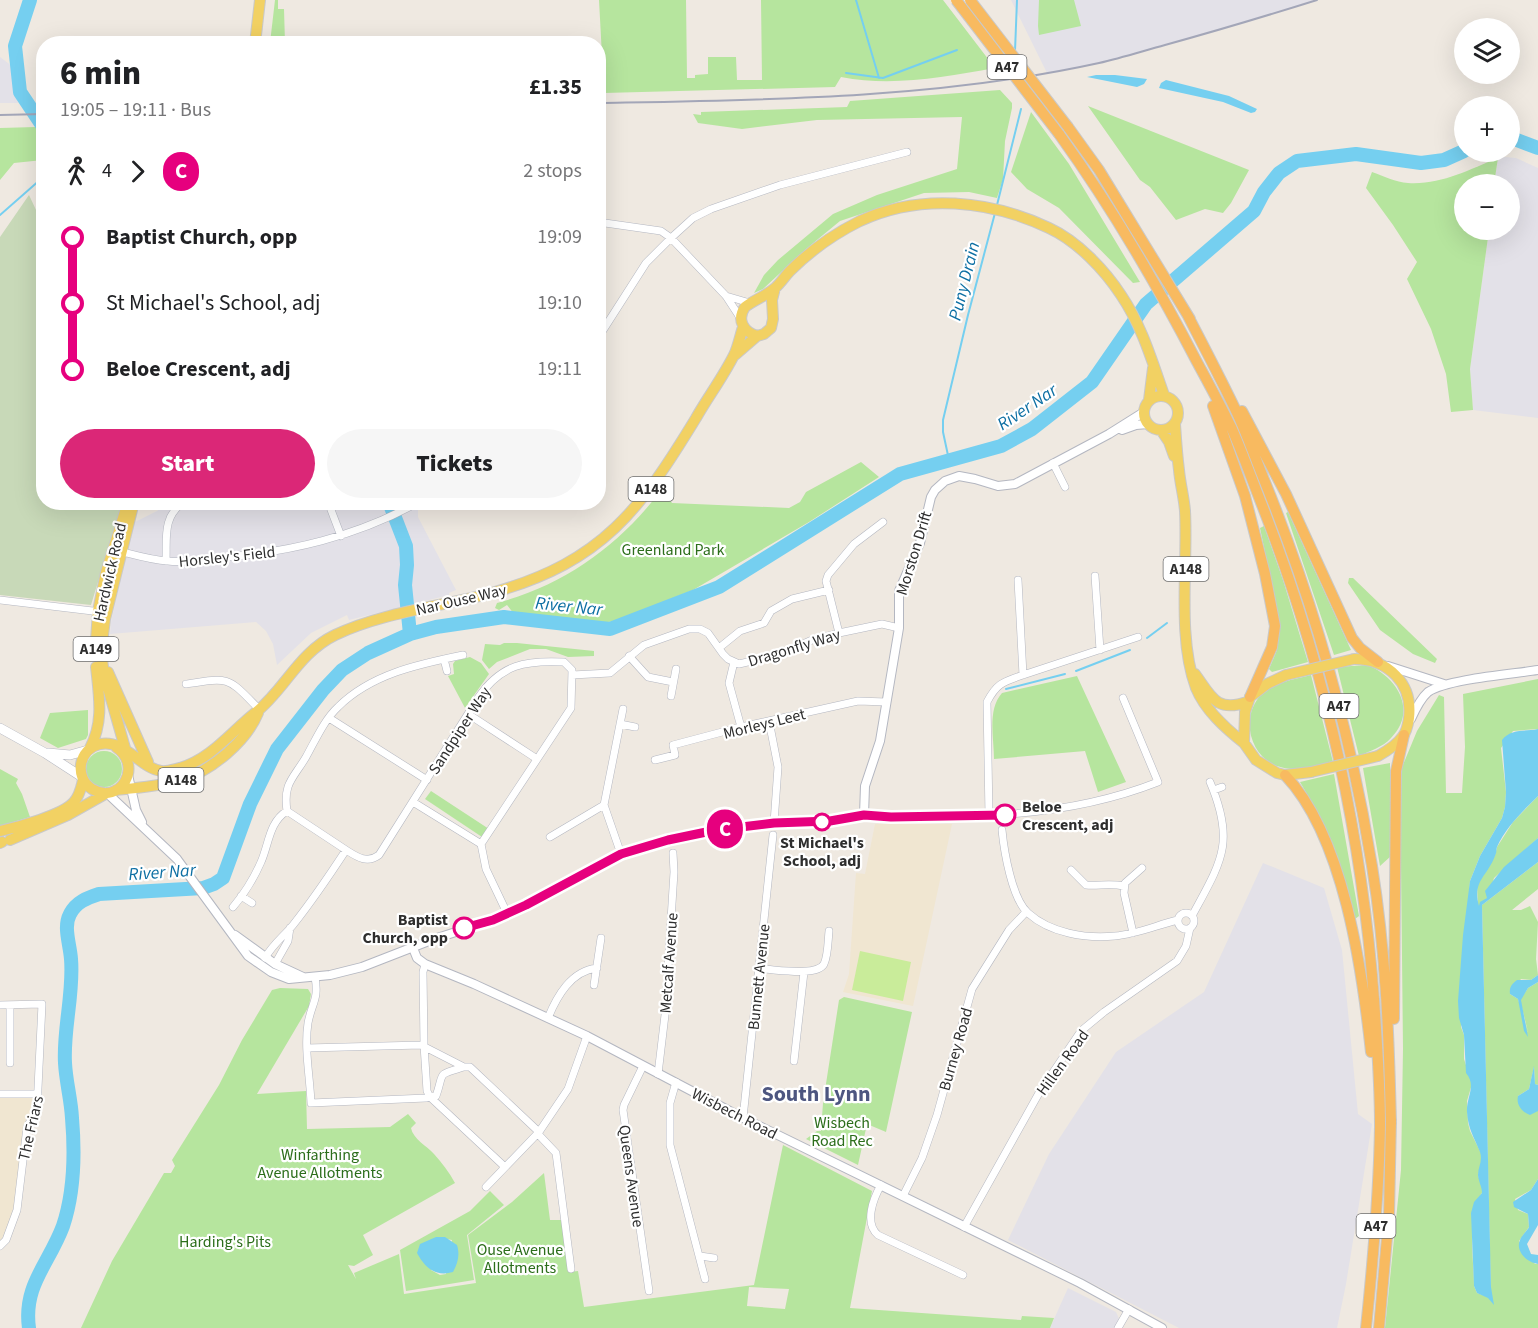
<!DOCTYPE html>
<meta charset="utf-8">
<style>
:root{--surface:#fff;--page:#f6f6f6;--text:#202124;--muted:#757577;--accent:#db2777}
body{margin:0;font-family:"Source Sans 3",sans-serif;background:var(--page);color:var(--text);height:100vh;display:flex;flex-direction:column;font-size:22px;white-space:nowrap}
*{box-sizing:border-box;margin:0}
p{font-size:20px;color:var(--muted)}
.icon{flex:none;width:33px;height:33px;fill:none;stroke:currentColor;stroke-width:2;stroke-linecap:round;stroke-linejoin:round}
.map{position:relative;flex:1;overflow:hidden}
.side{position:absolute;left:36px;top:36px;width:570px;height:474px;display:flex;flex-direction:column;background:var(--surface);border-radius:24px;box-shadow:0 6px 24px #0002}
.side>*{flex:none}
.badge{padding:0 12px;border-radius:20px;font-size:21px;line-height:39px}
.controls{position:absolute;left:1454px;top:18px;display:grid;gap:12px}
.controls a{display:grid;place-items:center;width:66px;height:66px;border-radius:50%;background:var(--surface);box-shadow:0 6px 24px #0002;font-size:30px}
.map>.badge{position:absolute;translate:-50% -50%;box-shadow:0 0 0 3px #fff}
.legs{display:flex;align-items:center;gap:9px;height:66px;padding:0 24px;font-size:20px}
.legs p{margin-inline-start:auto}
.head{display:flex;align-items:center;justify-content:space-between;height:102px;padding:0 24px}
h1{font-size:33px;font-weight:800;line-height:45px}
.button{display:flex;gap:12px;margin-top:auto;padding:12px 24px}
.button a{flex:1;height:69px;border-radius:36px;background:var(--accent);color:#fff;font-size:24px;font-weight:800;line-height:69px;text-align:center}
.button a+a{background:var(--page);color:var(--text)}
ul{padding:0 24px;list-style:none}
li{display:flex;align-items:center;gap:21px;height:66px;font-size:22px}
li i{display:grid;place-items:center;width:9px;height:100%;margin:0 8px;background:currentColor}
li i::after{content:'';width:15px;height:15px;margin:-8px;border:4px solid;border-radius:50%;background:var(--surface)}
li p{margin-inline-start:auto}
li:first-child i{background:linear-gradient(#0000 50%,currentColor 0)}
li:last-child i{background:linear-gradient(currentColor 50%,#0000 0)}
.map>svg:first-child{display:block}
.industrial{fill:#e3e1e8}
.education{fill:#f0e6d1}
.green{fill:#b6e59e;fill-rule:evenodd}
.cemetery{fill:#c8d9b8}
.pitch{fill:#c9ec9a}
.water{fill:#75cff0}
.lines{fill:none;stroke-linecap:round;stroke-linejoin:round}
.stream{stroke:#75cff0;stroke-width:2}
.river{stroke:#75cff0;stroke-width:14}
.minor-casing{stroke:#b4b7c1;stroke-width:8}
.tertiary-casing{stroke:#b4b7c1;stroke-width:10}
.secondary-casing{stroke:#b4b7c1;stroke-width:10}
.primary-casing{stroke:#c9c9c9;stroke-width:12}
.trunk-casing{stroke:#c9c9c9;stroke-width:12}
.minor{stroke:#fff;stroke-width:7}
.tertiary{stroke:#fff;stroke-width:8}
.secondary{stroke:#fff;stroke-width:9}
.primary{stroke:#f2d163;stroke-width:10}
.trunk{stroke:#f8ba60;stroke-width:10}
.rail{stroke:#a3a6b8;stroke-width:2}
.primary-bridge-casing{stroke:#c9c9c9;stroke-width:12;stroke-linecap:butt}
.trunk-bridge-casing{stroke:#c9c9c9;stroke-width:12;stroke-linecap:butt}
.primary-bridge{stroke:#f2d163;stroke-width:10}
.trunk-bridge{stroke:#f8ba60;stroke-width:10}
.line-1-casing{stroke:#fff;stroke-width:14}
.line-1{stroke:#e6007e;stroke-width:9}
.stop-1-dot{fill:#fff;stroke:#e6007e;stroke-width:3}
.labels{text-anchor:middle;stroke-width:4.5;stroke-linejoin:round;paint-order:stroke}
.shield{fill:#fff;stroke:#6d6d6d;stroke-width:1.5}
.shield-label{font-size:15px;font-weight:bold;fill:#2e2e2e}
.park-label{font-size:16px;fill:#2c6e1b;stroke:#fff}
.street-label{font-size:16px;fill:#2e2e2e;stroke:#fff}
.stop-label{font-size:16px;font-weight:bold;fill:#2e2e2e;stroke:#fff;text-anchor:start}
.water-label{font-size:18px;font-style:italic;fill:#0d6fa3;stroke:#fff}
.district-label{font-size:22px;font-weight:bold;fill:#4d5680;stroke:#fff}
</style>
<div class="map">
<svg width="1538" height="1328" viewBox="0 0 1538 1328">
<rect width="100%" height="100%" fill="#efe9e1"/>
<path class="industrial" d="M1011 0H1317L1250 21 1100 63 1047 73Z
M0 57 12 66 18 103H0Z
M1505 157 1516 158 1538 168V418L1473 410 1470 369 1489 230H1509V184H1494L1498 158Z
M167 503H421L418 510V517L456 590 449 593V595L349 620 347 615 311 633 277 665 273 644 266 631 256 622 110 634 111 622 133 523 157 511Z
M1263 863 1324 888 1342 950 1358 1114 1372 1124 1346 1284 1337 1328H1179L1008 1240 1049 1154 1116 1052 1204 992Z
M1068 1288 1116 1312 1120 1321 1125 1323 1123 1328H1050Z"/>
<path class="education" d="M875 824H952L913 1006 843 992 849 974 856 873 865 874Z
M0 1094 38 1096 27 1131 11 1227 0 1243Z"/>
<path class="green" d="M275 0H278V9H284L285 43H270Z
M599 0H686L687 78H695V75L708 74V57H736L737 80H762L761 0H943L995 68C943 77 893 87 841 77L835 87 604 93Z
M1039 0H1074L1081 26 1039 35 1038 26Z
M1000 90 1012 103V108L1005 141 1003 179 997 198 969 192 924 193 840 221 806 249 763 289 754 293 764 275 778 260 833 214 877 195 957 169 962 117 817 120 742 129 698 123 693 114 701 115V112L847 107 850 101Z
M1088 106 1249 170 1231 203 1223 213 1205 209 1176 220 1150 187 1140 180Z
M1031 112 1069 164 1140 282 1133 283 1059 208 1027 189 1011 172Z
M36 127 43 152V160L14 163 0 180V128Z
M1498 158 1494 184H1464V230H1489L1470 369 1473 410 1451 412 1446 374 1431 329 1407 279 1417 262 1393 225 1366 188 1372 172C1383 176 1396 182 1408 183 1441 185 1468 170 1498 158Z
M861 462 879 477 809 522 693 590 616 621 600 623 514 614 507 605 499 610 495 608 497 603C565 585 620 545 662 489L672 503 789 508 800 502 806 492Z
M1288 512 1351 650 1334 655 1286 513Z
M1264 526 1283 580 1308 662 1272 672 1269 669 1277 650 1279 620 1260 528Z
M1349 578H1353L1437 659 1435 663 1413 654 1380 630 1348 583Z
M504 643H517L594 651V656L568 657 546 649H530L497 662 489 669 482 660 485 644 500 645Z
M470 657 481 663 489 674 465 708 448 676 454 674 453 664 455 661Z
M1367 665C1397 676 1418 711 1391 738 1383 747 1370 751 1359 756L1337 667Z
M1311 675 1333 762C1315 766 1295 773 1277 766 1248 755 1240 714 1263 693 1275 682 1296 679 1311 675Z
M1077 676 1126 782 1098 792 1085 751 994 759C994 738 987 710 1002 693Z
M1538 679V729L1513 731 1501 748 1506 792 1505 807 1502 818 1480 856 1470 881 1461 1027 1464 1035V1059L1472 1084 1467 1101 1468 1123 1470 1131 1481 1153V1165L1478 1176 1482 1185V1193C1466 1213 1474 1259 1474 1286L1477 1293 1491 1298 1482 905 1538 862V889L1512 910H1521L1530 906 1538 922 1536 959 1538 975 1531 980 1521 979 1510 994 1518 999 1528 1032 1520 1000 1528 988 1538 982V1085L1535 1084 1534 1067 1529 1089 1518 1096 1538 1111V1179L1531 1190 1515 1199 1518 1210 1528 1214 1529 1227 1519 1241 1535 1264H1538V1328H1385L1401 1170 1403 1049 1400 772 1417 731 1439 695 1444 697 1446 793H1462L1465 747 1463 694Z
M88 710V735L86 739 58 748 40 738 50 713Z
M86 769a18 18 0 1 1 36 0a18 18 0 1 1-36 0Z
M1390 763 1391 856 1380 866 1363 768Z
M0 769 18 779 16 783 22 794 30 817 0 826Z
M1334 774 1359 916 1355 919C1345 869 1326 825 1300 782Z
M431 791 489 829 482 837 425 799Z
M1538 796V838L1494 878 1488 898 1478 908 1477 885 1495 855 1497 847 1513 822Z
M280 988 308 989 311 994 309 1006 257 1094 306 1091 307 1129 390 1127 408 1114 416 1123 411 1128C413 1139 427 1146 434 1154 442 1163 449 1172 455 1183L363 1235 373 1255 354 1266 348 1265 356 1279 354 1273 399 1254 404 1294 476 1283 468 1235 512 1202 544 1173 550 1220H564L569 1272 578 1271 584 1307 754 1285 783 1145 872 1191 850 1308 1021 1320 1022 1316 1054 1318 1050 1328H81L112 1261 164 1173H171L175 1166 172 1160 219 1085 242 1040 272 990ZM749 1287 789 1289 785 1309 747 1306Z
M844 997 912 1012 886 1132 867 1124 858 1165 806 1139 817 1131H821L823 1103 839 1000Z
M490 1191 504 1205 467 1235 474 1280 406 1291 400 1250 470 1211ZM436 1237 452 1240 446 1274 440 1275 431 1270Z"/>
<path class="cemetery" d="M29 195 44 227V502L122 503 91 605 0 595V237Z"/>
<path class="pitch" d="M860 951 911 962 903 1001 852 990Z"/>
<path class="water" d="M1096 75H1115L1147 79 1144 84 1137 87 1087 77Z
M1166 80 1229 96 1257 109 1255 112 1251 113 1223 102 1159 88 1161 83Z
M1538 729V796C1523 811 1506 827 1497 847 1496 850 1497 852 1495 856 1487 877 1472 881 1479 906L1480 902 1487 898 1485 891 1504 867 1538 838V862L1482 905 1491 1287 1494 1305 1488 1298 1477 1293 1474 1286 1471 1213 1474 1202 1482 1193C1482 1187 1478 1180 1478 1175 1478 1167 1483 1161 1480 1152 1474 1137 1468 1129 1467 1112 1466 1097 1477 1086 1466 1073L1464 1035 1459 1018 1458 1001 1463 935 1470 881 1480 856 1502 818 1505 807 1506 792 1502 740C1511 728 1525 732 1538 729Z
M1538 975V982L1528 988 1521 1000 1528 1037 1524 1031 1518 999 1510 994C1509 987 1512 984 1517 980H1531Z
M1534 1066 1535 1084 1538 1085V1111L1530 1115C1522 1112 1516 1105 1518 1096L1529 1089Z
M1538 1179V1225L1527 1244 1531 1254 1538 1255V1264C1527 1263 1515 1251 1520 1240 1522 1235 1527 1231 1529 1227L1528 1214 1514 1207 1513 1202 1531 1190Z
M436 1237H445L457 1245C460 1255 458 1263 453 1272 436 1277 425 1268 417 1253L420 1244Z"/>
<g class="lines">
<path class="stream" d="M856 0 879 78
M1015 51 1017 0
M846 73 883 78 957 50
M997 205 1021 109
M0 215 41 179
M949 460 943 432V420L968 315 995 213
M1147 638 1167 623
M1076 671 1130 650
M1006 689 1065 674"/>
<path class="river" d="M30 0 15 46 20 92 44 128
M1509 137 1538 148
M389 502 406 546 407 565 405 585 410 634
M29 1328C23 1285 49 1264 63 1226 74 1193 75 1153 72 1118 71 1099 66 1082 65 1063 63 1029 74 993 71 959 70 944 63 927 70 914 76 902 87 898 99 894L203 888 214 884 223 878 250 804 277 749 323 690 342 670 368 653 410 634 436 627 504 617 610 629 719 587 900 474 1001 446 1032 429 1092 382 1146 304 1254 211 1264 192 1279 173 1297 161 1356 154 1421 163 1444 160 1464 151"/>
<defs>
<path id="minor" d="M598 222 661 231 671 238 693 218 711 209 780 185 907 152
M726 296 750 303
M598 338 646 263 671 238 726 296 741 319
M1053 463 1065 487
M328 502 341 536
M119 551C135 555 151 560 168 561 184 563 202 560 218 558 290 552 355 537 419 502
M166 561C167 539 162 516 184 502
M1095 576 1100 650
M1018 580 1023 675
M0 600 101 612
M839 633 826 581 828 575 854 544 883 522
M719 648 740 631 764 623 771 611 792 599 829 590
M629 656 648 677 673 682
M444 659 447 671
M734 662 729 683 741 727
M572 675 610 673 644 645 689 629H700L708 633 723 654 728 659 739 664 781 654 812 640 839 633 882 624 899 628
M186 684C232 677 227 677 260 710
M671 696 676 669
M468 714 537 759
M329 718 427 780
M769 721 778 767 774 823
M620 724 635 727
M655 760 675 755 673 745 741 727 858 701 886 702
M1214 790 1222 787
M413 802 481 844
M287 811 346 850
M864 815C963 819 1064 819 1158 782L1123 698
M989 815 987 702C997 683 1003 682 1023 675L1138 637
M1002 830C1004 851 1012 899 1028 913 1050 933 1086 939 1115 936 1137 934 1157 925 1178 920
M550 837 604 805
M621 854 604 805 623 709
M1071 870 1086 885C1099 886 1110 883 1124 886
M241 896 252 903
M233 907C244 894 254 878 261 862 269 844 269 822 287 811 283 783 293 779 306 757 315 741 324 720 338 707 371 674 419 664 463 655
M1178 921a8 8 0 1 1 16 0a8 8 0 1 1-16 0Z
M1192 916C1221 862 1236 843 1210 782
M1133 933 1124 893 1125 883 1142 868
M265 958C273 944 284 936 293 925 312 901 329 876 346 850 357 857 367 864 379 855L478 698C501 664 526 660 564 662L572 670 571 708 481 844 486 869 507 913
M275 964 288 941 290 928
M425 964 423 972 424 1045 427 1091 430 1097 505 1167
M760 969C774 969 817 977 824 964 828 956 828 941 829 931
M315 977C319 1000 312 1002 308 1023 304 1048 310 1077 311 1103L426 1098 436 1096C445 1071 435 1076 464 1067
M594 985 601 938
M0 1005 42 1004 37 1109 27 1127 17 1210 6 1240 0 1246
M10 1005V1063
M548 1018C557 996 571 971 597 968
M307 1048 421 1045 464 1067H470L539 1132
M794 1061 804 972
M643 1066 624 1105 623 1110 649 1291
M658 1074 665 1015 674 872 673 853
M676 1082 670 1103V1145L705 1279
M0 1094H38
M743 1118 773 835
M538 1134 556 1153 571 1269
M881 1185C873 1199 864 1223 878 1235L963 1275
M486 1187 539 1132 568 1089 587 1036
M903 1196 922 1158 937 1115 972 989 1009 930 1026 912
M964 1227 1039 1093 1081 1031 1104 1012 1177 961 1186 946 1190 928
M700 1256 714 1258
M1118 1328 1129 1309"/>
<path id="tertiary" d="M1122 430 1136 425 1148 424
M1388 666 1444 684
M1411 719C1415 710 1420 699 1428 692 1447 679 1513 674 1538 670
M128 775 136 810 142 822
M107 793 177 859 248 956 271 972 289 979 330 975 362 967 434 939 493 920 534 901 603 863 640 847 716 830 774 823 830 821 864 815 865 786 880 741 899 628V591L920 543 931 497 935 490 945 481 959 476 975 479 998 486 1015 484 1109 434 1144 412
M235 935 275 964 303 977
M413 948 417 958 425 964 474 984 587 1036 743 1118 1080 1283 1162 1328"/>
<path id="secondary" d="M0 728 45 753 82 777
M48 753 70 755 88 750"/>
<path id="primary" d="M255 44 260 0
M757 336C744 332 736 320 745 307 754 300 766 296 775 288 781 283 785 276 790 271 811 250 834 234 860 221 920 193 990 200 1049 228 1077 241 1104 269 1121 295 1142 326 1152 361 1164 395
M735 355 757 336 764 334 771 328 773 319 772 300 775 288
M1144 413a17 17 0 1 1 34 0a17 17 0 1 1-34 0Z
M1149 400 1153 368
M1175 424C1176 439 1177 455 1179 470 1180 483 1184 497 1185 511 1188 565 1177 638 1196 688 1205 710 1225 728 1244 743
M1161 430 1169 442 1174 456
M96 640 98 611 106 572 128 502
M1354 659C1388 659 1413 683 1409 718 1408 724 1407 731 1403 736 1397 745 1387 751 1378 756
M108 672 148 762
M1195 674C1211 696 1216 713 1247 702
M1286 675 1267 684 1250 697 1245 712 1244 743 1256 760 1277 773 1285 775 1311 772
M116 747C144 766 120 806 92 789 74 778 78 749 100 744 125 739 140 768 161 771 167 772 175 769 180 768 211 759 231 732 255 713 284 691 298 653 335 635 386 611 442 607 495 592 603 561 640 510 696 418 708 397 723 377 734 355 738 347 740 336 743 327
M90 748C104 722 99 696 96 667
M127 755 104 674 101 652 105 619 134 502
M116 790C138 788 161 786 182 780 212 770 246 742 258 713
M0 831C18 827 63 815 74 802 80 795 81 788 83 780
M10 840 68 815 107 793
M0 843 2 842"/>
<path id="trunk" d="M1068 127 1099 170 1190 319
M1059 134C1111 206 1156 283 1197 362 1209 384 1221 406 1232 429 1242 452 1251 477 1260 500 1323 660 1361 827 1374 999 1377 1041 1380 1083 1380 1126 1379 1193 1373 1261 1366 1328
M1187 314C1204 347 1222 381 1238 415 1248 437 1256 460 1265 482 1315 606 1351 735 1372 866 1386 952 1389 1038 1391 1124
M1213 406 1245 496 1265 574 1275 626 1272 647 1250 697
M1242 411 1286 494 1352 638 1360 648 1378 662
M1285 775C1344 837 1362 969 1371 1052
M1394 1019 1396 771 1404 735
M1379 1328 1389 1215 1391 1119"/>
</defs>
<use href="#minor" class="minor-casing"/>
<use href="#tertiary" class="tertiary-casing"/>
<use href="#secondary" class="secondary-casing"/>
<use href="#primary" class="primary-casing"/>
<use href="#trunk" class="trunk-casing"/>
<use href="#minor" class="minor"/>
<use href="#tertiary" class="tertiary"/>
<use href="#secondary" class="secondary"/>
<use href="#primary" class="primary"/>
<use href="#trunk" class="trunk"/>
<path class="rail" d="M598 103C766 100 935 99 1099 63 1121 58 1143 51 1165 45 1216 31 1266 16 1317 0
M0 115 44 114"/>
<defs>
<path id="primary-bridge" d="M1286 675 1354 659
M1311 772 1378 756"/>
<path id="trunk-bridge" d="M956 0 1059 134
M970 0 1068 127"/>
</defs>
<use href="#primary-bridge" class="primary-bridge-casing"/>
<use href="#trunk-bridge" class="trunk-bridge-casing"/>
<use href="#primary-bridge" class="primary-bridge"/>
<use href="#trunk-bridge" class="trunk-bridge"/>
</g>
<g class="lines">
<defs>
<path id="line-1" d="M464 928 493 920 526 905 621 854 668 840 716 830 774 823 830 821 864 815 891 817 1005 815"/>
</defs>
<use href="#line-1" class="line-1-casing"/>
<use href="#line-1" class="line-1"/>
</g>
<g class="stop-1-dot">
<circle cx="1005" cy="815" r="10"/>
<circle cx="822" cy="822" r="8"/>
<circle cx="464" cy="928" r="10"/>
</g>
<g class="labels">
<g class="shield">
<rect x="987.5" y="55" width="39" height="24" rx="4.5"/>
<rect x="628.5" y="477" width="45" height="24" rx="4.5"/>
<rect x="1163.5" y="557" width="45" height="24" rx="4.5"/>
<rect x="73.5" y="637" width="45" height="24" rx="4.5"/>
<rect x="1319.5" y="694" width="39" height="24" rx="4.5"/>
<rect x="158.5" y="768" width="45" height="24" rx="4.5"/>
<rect x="1356.5" y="1214" width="39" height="24" rx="4.5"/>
</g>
<g class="shield-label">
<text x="1007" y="72">A47</text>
<text x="651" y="494">A148</text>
<text x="1186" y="574">A148</text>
<text x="96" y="654">A149</text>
<text x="1339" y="711">A47</text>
<text x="181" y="785">A148</text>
<text x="1376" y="1231">A47</text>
</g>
<g class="park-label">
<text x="673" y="555">Greenland Park</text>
<text x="842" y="1128">Wisbech<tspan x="842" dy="18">Road Rec</tspan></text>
<text x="320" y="1160">Winfarthing<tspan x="320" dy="18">Avenue Allotments</tspan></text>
<text x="225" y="1247">Harding's Pits</text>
<text x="520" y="1255">Ouse Avenue<tspan x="520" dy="18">Allotments</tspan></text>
</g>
<g class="street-label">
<text transform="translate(913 553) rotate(-73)" y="6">Morston Drift</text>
<text transform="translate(227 556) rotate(-6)" y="6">Horsley's Field</text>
<text transform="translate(109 572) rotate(-77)" y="6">Hardwick Road</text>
<text transform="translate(461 599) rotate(-13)" y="6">Nar Ouse Way</text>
<text transform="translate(794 647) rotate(-17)" y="6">Dragonfly Way</text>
<text transform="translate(764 723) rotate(-14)" y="6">Morleys Leet</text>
<text transform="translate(459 730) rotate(-57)" y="6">Sandpiper Way</text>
<text transform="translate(668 963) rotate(-86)" y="6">Metcalf Avenue</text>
<text transform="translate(758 977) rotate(-84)" y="6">Bunnett Avenue</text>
<text transform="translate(955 1049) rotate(-74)" y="6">Burney Road</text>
<text transform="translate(1062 1062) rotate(-54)" y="6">Hillen Road</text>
<text transform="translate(735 1113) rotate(27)" y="6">Wisbech Road</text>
<text transform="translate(30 1128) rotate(-77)" y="6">The Friars</text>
<text transform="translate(632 1176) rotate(82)" y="6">Queens Avenue</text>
</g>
<g class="stop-label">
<text x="1022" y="812">Beloe<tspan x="1022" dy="18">Crescent, adj</tspan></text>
<text x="822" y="848" text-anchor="middle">St Michael's<tspan x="822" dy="18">School, adj</tspan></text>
<text x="448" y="925" text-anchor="end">Baptist<tspan x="448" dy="18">Church, opp</tspan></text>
</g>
<g class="water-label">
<text transform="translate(964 281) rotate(-76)" y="6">Puny Drain</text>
<text transform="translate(1027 407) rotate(-34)" y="6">River Nar</text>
<text transform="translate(569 606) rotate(6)" y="6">River Nar</text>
<text transform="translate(162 872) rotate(-4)" y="6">River Nar</text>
</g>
<g class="district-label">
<text x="816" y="1101">South Lynn</text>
</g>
</g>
</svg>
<div class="controls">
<a><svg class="icon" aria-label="layers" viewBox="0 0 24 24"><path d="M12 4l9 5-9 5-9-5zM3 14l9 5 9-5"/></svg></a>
<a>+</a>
<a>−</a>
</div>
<b class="badge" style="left:725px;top:829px;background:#e6007e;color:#fff">C</b>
<section class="side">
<div class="head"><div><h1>6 min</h1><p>19:05 – 19:11 · Bus</p></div><b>£1.35</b></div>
<div class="legs"><svg class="icon" aria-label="walk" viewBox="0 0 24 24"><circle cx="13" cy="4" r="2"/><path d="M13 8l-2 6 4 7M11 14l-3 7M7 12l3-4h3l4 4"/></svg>4<svg class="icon" aria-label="forward" viewBox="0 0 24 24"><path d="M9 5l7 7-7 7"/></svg><b class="badge" style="background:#e6007e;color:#fff">C</b><p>2 stops</p></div>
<ul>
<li><i style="color:#e6007e"></i><b>Baptist Church, opp</b><p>19:09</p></li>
<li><i style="color:#e6007e"></i><span>St Michael's School, adj</span><p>19:10</p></li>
<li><i style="color:#e6007e"></i><b>Beloe Crescent, adj</b><p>19:11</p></li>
</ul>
<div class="button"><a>Start</a><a>Tickets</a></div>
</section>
</div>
